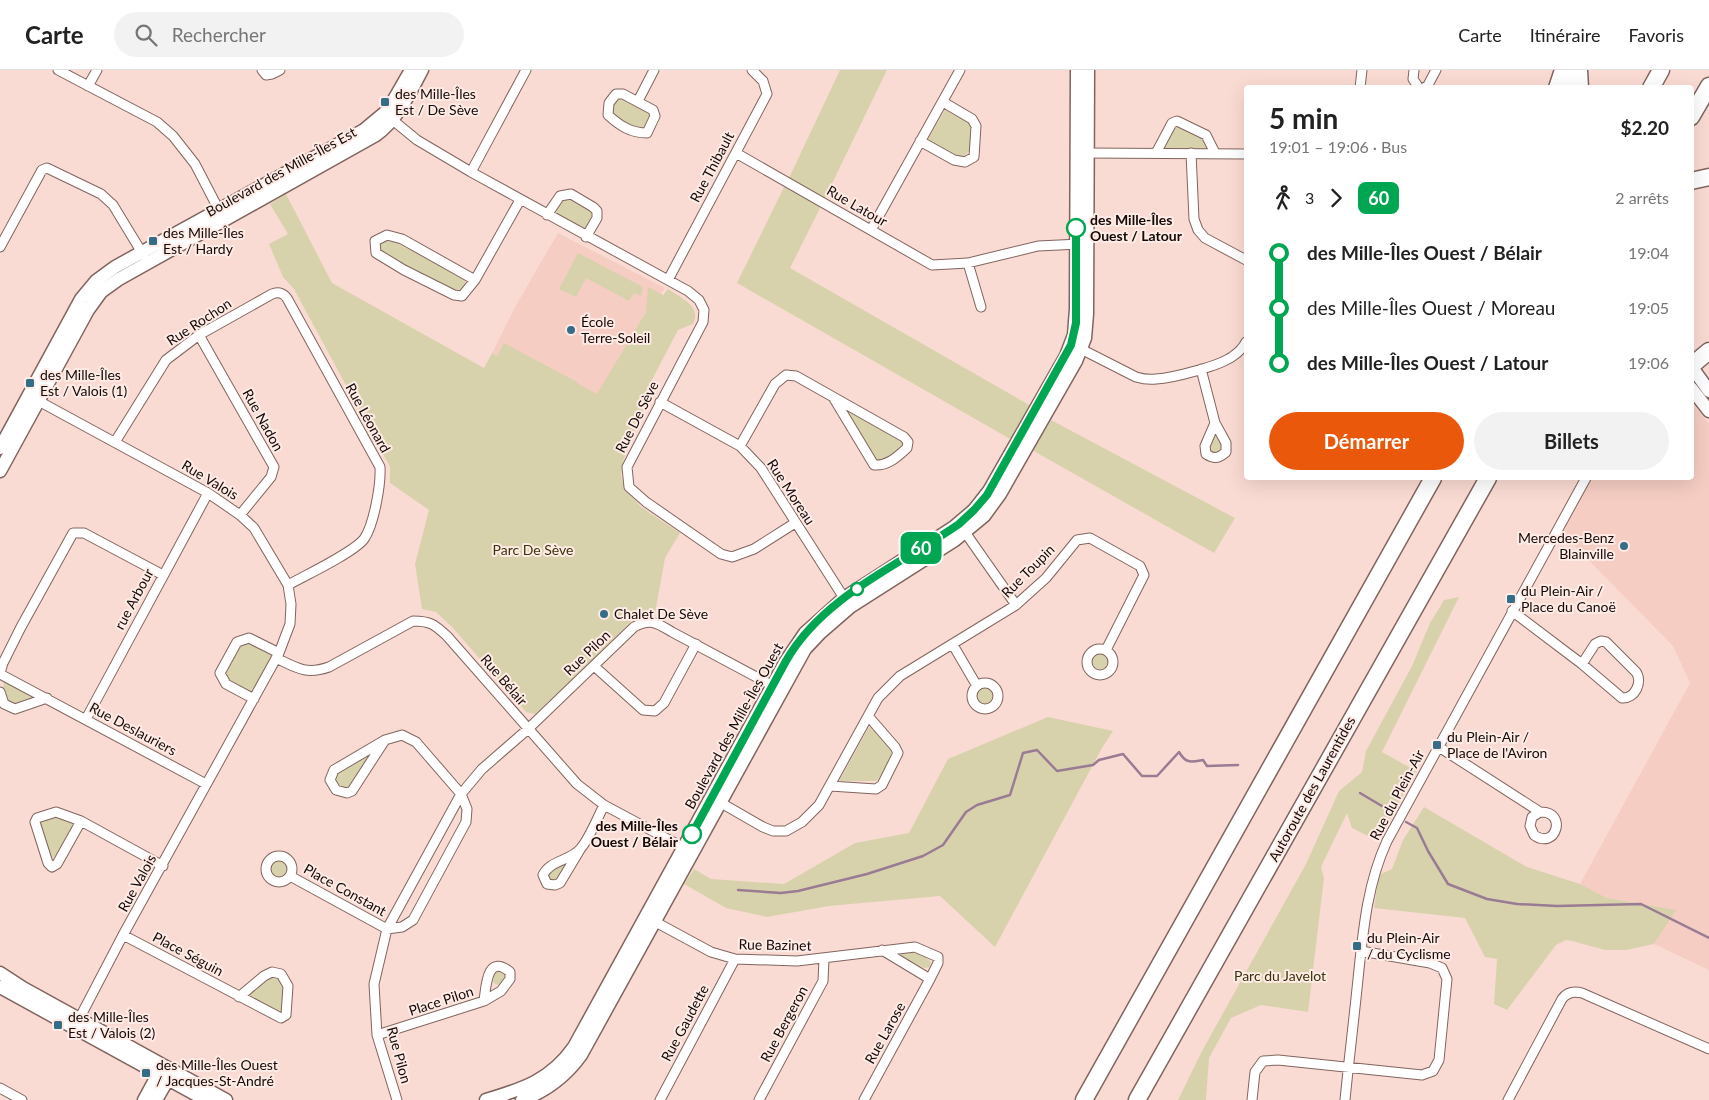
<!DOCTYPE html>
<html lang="fr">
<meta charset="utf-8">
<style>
:root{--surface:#fff;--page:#f2f2f2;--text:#222;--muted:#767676;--line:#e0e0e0;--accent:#ea580c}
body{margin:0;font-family:Lato,sans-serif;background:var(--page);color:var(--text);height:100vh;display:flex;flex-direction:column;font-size:19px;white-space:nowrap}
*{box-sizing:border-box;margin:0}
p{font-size:16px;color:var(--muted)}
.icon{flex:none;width:28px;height:28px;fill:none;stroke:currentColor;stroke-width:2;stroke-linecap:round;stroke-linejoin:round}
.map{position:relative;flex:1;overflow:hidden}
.panel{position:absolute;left:1244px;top:15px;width:450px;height:395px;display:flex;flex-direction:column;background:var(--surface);border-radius:5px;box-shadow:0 5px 20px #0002}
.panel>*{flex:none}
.badge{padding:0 10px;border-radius:8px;font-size:18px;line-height:32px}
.map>.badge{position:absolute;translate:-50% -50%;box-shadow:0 0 0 2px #fff}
.legs{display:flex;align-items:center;gap:8px;height:55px;padding:0 25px;font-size:16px}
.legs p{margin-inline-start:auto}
.overview{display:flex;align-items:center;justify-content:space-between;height:85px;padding:0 25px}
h1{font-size:28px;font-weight:700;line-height:38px}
.button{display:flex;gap:10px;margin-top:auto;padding:10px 25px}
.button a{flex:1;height:58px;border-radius:30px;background:var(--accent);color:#fff;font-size:20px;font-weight:700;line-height:58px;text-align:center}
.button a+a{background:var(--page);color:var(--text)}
ul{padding:0 25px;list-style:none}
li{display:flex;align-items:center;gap:18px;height:55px;font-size:19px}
li i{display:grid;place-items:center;width:8px;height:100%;margin:0 6px;background:currentColor}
li i::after{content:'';width:12px;height:12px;margin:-6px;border:4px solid;border-radius:50%;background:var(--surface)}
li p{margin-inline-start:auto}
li:first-child i{background:linear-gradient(#0000 50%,currentColor 0)}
li:last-child i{background:linear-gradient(currentColor 50%,#0000 0)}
header{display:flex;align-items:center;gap:30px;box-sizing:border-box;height:70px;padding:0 25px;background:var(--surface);border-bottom:1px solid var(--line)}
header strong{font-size:24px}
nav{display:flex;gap:28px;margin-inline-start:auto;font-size:18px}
.search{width:350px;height:45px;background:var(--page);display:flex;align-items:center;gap:12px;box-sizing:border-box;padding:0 18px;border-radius:28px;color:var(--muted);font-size:19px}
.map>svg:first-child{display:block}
.built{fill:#f5cdc3}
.green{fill:#d8d2ac}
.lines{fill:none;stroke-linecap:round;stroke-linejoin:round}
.stream{stroke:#9a7b94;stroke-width:2.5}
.street-casing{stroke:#80655e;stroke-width:11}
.secondary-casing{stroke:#80655e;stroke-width:15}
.highway-casing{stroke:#80655e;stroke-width:19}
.street{stroke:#fff;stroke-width:9}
.secondary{stroke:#fff;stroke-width:12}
.highway{stroke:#fff;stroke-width:16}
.line-1-casing{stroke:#fff;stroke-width:11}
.line-1{stroke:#00a651;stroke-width:8}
.poi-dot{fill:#356c86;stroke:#ffebe6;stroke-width:2}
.stop-1-dot{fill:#fff;stroke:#00a651;stroke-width:2.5}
.labels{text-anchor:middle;stroke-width:4;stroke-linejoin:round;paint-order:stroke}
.poi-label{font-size:14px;fill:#130907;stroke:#ffebe6;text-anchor:start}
.street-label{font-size:14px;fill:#130907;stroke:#ffebe6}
.stop-label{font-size:14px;font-weight:bold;fill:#130907;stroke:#ffebe6;text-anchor:start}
.park-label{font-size:14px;fill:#3a340b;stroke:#ffebe6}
</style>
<header>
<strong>Carte</strong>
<div class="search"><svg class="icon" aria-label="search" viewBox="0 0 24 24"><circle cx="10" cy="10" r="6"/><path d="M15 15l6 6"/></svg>Rechercher</div>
<nav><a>Carte</a><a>Itinéraire</a><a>Favoris</a></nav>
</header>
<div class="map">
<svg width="1709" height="1030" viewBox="0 0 1709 1030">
<rect width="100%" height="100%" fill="#fadbd3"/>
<path class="built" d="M558 163 665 218 589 338 492 283 515 237Z
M1691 332 1709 354V900L1654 874 1675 840 1607 828 1580 814 1690 613 1673 576 1561 462 1591 408H1691Z"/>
<path class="green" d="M840 0H887L825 128 789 108Z
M616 24 653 40 647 63H635L608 45Z
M945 40 971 54V79L963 88 927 71Z
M1177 53 1204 65 1213 82H1158Z
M785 115 821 136 790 198 1031 336 1012 370 737 213Z
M286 124 332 213 484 298 492 283 497 286 504 273 577 312V313L597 324 646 242 648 217 663 225 668 219C681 228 702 236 693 254L678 260 644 325V338L623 391 621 405 625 419 641 437 680 463 665 488 655 543 632 550 591 592 535 644 526 642 453 558 436 542 422 539 415 494 429 440 390 413V397L294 219 283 207 269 174 288 164 270 134Z
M568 129 593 143 585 160 554 143 561 131Z
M386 170 397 173 463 208 465 212 462 219 453 220 379 181V175Z
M578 183 643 217 641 226 634 223 629 231 586 208 576 227 559 219Z
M833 327 904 367 907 378 874 395Z
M1051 350 1235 448 1214 483 1032 380Z
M1215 355 1225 373 1219 387 1207 383Z
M1459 527 1382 682 1416 701 1378 771 1352 758 1347 743 1321 797 1324 808 1308 942 1261 935 1231 948 1209 988 1206 1030H1178L1202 981 1306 794 1339 721 1362 702 1366 681 1412 596 1430 553 1444 530Z
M247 571 276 584 255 627 229 613 224 603 238 575Z
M1092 591a8 8 0 1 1 16 0a8 8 0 1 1-16 0Z
M4 611 34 629 14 636C4 629 2 622 4 611Z
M977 626a8 8 0 1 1 16 0a8 8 0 1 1-16 0Z
M1048 647 1113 661 1102 678 995 877 940 826 829 836 767 847 726 838 684 814 694 799 711 809 784 814 855 773 909 763 948 689Z
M869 657H875L892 678 894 685 877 711H839Z
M376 679 350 719 347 720 338 717 333 709 336 702Z
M1424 737 1527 797 1580 814 1607 828 1676 840 1654 874 1626 880H1605L1572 871 1566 870 1556 875 1507 940 1494 934 1497 889 1485 887 1465 848 1374 838 1379 805 1392 799 1403 770Z
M54 746H60L73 752V757C68 767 62 786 50 788L40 756 41 752Z
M576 784 558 812H548L547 801Z
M268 799a11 11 0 1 1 22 0a11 11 0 1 1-22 0Z
M904 881C914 882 924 885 931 892L930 897 924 898 903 887 901 884Z
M492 908a7 7 0 1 1 14 0a7 7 0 1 1-14 0Z
M279 905 286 917 284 942 281 945 246 927 267 907Z"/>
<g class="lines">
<path class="stream" d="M1360 723 1392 742
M1406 752 1417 758 1428 781 1448 814 1487 829 1517 834 1557 836 1641 834 1709 868
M738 820 781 823 798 821 867 804 923 786 943 775 966 742 977 735 1010 725 1023 683 1037 680 1057 701 1093 695 1099 690 1123 684 1142 706H1157L1179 682C1186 694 1191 692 1203 690L1207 696 1238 695"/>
<defs>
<path id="street" d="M58 0 157 52 173 66 195 94 221 144
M262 0 266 5 272 4 280 0
M1414 0 1413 9 1419 18
M88 16 97 0
M1360 18 1362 0
M1424 18 1428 15 1436 0
M616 24H623L653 40 655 46 647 63C631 63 620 56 608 45L609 33Z
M638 31 654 0
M389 47 417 70 471 102 688 221 699 230 704 240 703 252 627 397 629 417 646 432 721 484 732 487 754 479 795 453
M920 71 954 90 965 92 974 87 976 56 972 49 943 32
M736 83 932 195 968 193 1038 176 1080 174
M1084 83 1246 84
M1156 83 1172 53 1177 51 1206 65 1215 83
M1191 83 1194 149 1198 160 1205 168 1246 190
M471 102 526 0
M547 145 560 126 571 124 593 137 597 141V148L586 167
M871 160 960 0
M0 177 42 100 47 98 101 124 113 135 144 186
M968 193 981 237
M475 210 402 169 387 165 375 171 376 183 404 200 454 225 462 226 475 210 520 130
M668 210 767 24 763 11 752 0
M199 265 274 397 271 407 240 445
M1077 277 1136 307C1143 309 1149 310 1156 309 1173 308 1220 296 1233 286 1239 282 1243 278 1246 272
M1201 299 1215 353 1226 373V382C1218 389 1214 389 1206 384L1205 376 1215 353
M33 328 208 423 240 445 254 458 288 515 291 534 290 554 279 583 123 865 77 953
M660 332 740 376 761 398 846 531
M115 372 166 290 199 265 272 224C279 221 285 224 288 230L380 397C381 414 374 455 364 469 353 483 306 505 288 515
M740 376 775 314 786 305 796 306 904 367 908 372 907 378C897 387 888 396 874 395L833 327
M962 458 1016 535
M1512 541 1582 594 1622 628C1635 629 1643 612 1636 602L1606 572 1601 571 1595 574 1582 594
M953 575 977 616
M1087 592a13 13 0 1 1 26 0a13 13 0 1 1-26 0Z
M276 588C297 598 306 605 329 597L413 551C430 551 434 554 447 566L577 714 604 735 688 780
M594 596 643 640 655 641 664 633 696 574
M0 603 3 593 21 557 73 463H84L163 505
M0 604 206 714
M972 626a13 13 0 1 1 26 0a13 13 0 1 1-26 0Z
M0 622 4 634 15 639 47 628
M254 629 226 614 220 603 237 572 249 568 279 583
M86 649 208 423
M1439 677 1540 742C1568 741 1556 781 1534 765L1530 756 1532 747 1540 742
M830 716 876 719 882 715 898 683 895 677 869 647
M716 730 763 757 773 761H786L802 752 819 735 878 628 900 606 1016 535 1046 508 1077 470 1090 468 1140 496 1144 505 1106 580
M81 751 57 794 52 797 48 793 35 752 37 748 56 742 81 751 163 796
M581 778 560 813 555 815 547 814 543 805C550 790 571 791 581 778 589 769 598 747 604 735
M266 799a13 13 0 1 1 26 0a13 13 0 1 1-26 0Z
M290 806 387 859 402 857 413 850 466 752 467 739 461 724 416 672 402 665 385 670 334 700 330 710 336 720 347 723 352 721 385 670
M650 849 711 882 735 889 797 891 915 877 938 887V893L930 909 864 1030
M123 865 281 948 286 945 288 916 281 904 272 902 264 906 239 927
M882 880 930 909
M377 965 484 931 501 921 510 909V902C487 883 486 916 484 931
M0 1018 22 1030
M397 1030 377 965 374 914 387 859 461 724 482 699 528 659 634 557C651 548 657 553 672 562L777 618
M660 1030 735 889
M759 1030 823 911 824 889
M1252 1030 1255 1002 1263 991 1278 990 1422 1005 1433 1001 1439 990 1447 909 1442 898 1430 893 1361 881
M1345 1030C1349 989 1354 949 1358 909 1363 862 1367 814 1387 771L1586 408
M1508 1030 1562 929C1567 922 1574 921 1582 923L1709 979"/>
<path id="secondary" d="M1571 0 1572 18
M1581 0 1582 18
M1691 296 1709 321
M1691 318 1709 341
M0 378 81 229 96 211 115 197 364 60 388 40 411 0
M0 401 88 240 101 222 119 209 376 65C398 49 409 24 422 0
M0 903 23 918 226 1030
M0 917 206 1030
M144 1030 162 997
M156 1030 172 1002
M486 1030C523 1019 551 1010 574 977L786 591 805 563 844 528 954 457 974 440 989 421 1066 286 1074 265 1076 239 1077 0
M522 1030C546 1021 566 1006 581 985L805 579 820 563 850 537 955 470 984 446 1000 424 1076 291 1085 268 1087 244 1088 0"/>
<path id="highway" d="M1557 18 1563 0
M1651 18 1661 0
M1691 47 1709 16
M1691 111 1709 107
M1691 296 1709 281
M1084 1030 1433 408
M1137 1030 1488 408"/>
</defs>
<use href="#street" class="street-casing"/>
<use href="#secondary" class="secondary-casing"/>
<use href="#highway" class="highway-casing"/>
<use href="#street" class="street"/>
<use href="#secondary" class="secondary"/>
<use href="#highway" class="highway"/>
</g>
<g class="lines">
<defs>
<path id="line-1" d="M692 764 786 591C823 526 900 495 959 454L974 440 987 425 1071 275 1076 253V158"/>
</defs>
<use href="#line-1" class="line-1-casing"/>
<use href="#line-1" class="line-1"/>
</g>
<g class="poi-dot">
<rect x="380" y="27" width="10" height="10" rx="2.5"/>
<rect x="148" y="166" width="10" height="10" rx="2.5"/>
<circle cx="571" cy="260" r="5"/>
<rect x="25" y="308" width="10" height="10" rx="2.5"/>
<circle cx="1624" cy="476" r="5"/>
<rect x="1506" y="524" width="10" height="10" rx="2.5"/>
<circle cx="604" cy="544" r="5"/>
<rect x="1432" y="670" width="10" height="10" rx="2.5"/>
<rect x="1352" y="871" width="10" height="10" rx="2.5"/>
<rect x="53" y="950" width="10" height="10" rx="2.5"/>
<rect x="141" y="998" width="10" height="10" rx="2.5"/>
</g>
<g class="stop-1-dot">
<circle cx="1076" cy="158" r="9"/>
<circle cx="857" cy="519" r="6"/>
<circle cx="692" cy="764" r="9"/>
</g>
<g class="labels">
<g class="poi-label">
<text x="395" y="29">des Mille-Îles<tspan x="395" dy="16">Est / De Sève</tspan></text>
<text x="163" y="168">des Mille-Îles<tspan x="163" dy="16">Est / Hardy</tspan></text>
<text x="581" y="257">École<tspan x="581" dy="16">Terre-Soleil</tspan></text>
<text x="40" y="310">des Mille-Îles<tspan x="40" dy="16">Est / Valois (1)</tspan></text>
<text x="1614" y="473" text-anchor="end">Mercedes-Benz<tspan x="1614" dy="16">Blainville</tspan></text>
<text x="1521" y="526">du Plein-Air /<tspan x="1521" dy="16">Place du Canoë</tspan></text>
<text x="614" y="549">Chalet De Sève</text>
<text x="1447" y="672">du Plein-Air /<tspan x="1447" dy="16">Place de l'Aviron</tspan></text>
<text x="1367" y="873">du Plein-Air<tspan x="1367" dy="16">/ du Cyclisme</tspan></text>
<text x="68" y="952">des Mille-Îles<tspan x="68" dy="16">Est / Valois (2)</tspan></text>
<text x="156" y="1000">des Mille-Îles Ouest<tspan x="156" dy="16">/ Jacques-St-André</tspan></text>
</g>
<g class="street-label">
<text transform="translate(712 97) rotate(-62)" y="5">Rue Thibault</text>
<text transform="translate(281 102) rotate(-29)" y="5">Boulevard des Mille-Îles Est</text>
<text transform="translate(857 136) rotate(30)" y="5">Rue Latour</text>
<text transform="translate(199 252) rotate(-33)" y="5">Rue Rochon</text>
<text transform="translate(637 347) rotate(-63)" y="5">Rue De Sève</text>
<text transform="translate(368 348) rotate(61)" y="5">Rue Léonard</text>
<text transform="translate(263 350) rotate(61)" y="5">Rue Nadon</text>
<text transform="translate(210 410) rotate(31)" y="5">Rue Valois</text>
<text transform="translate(791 422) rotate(57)" y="5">Rue Moreau</text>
<text transform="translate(1028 501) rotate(-45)" y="5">Rue Toupin</text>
<text transform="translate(134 529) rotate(-62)" y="5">rue Arbour</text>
<text transform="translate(587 583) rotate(-44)" y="5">Rue Pilon</text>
<text transform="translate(504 610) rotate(49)" y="5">Rue Bélair</text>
<text transform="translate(734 656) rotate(-61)" y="5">Boulevard des Mille-Îles Ouest</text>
<text transform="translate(133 659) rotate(28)" y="5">Rue Deslauriers</text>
<text transform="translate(1312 719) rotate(-61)" y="5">Autoroute des Laurentides</text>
<text transform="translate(1397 725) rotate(-62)" y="5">Rue du Plein-Air</text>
<text transform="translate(137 813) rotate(-61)" y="5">Rue Valois</text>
<text transform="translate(345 820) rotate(29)" y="5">Place Constant</text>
<text transform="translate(775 875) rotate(1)" y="5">Rue Bazinet</text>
<text transform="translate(188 884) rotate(28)" y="5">Place Séguin</text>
<text transform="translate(441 931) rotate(-18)" y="5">Place Pilon</text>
<text transform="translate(685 953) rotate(-62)" y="5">Rue Gaudette</text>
<text transform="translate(784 954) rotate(-62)" y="5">Rue Bergeron</text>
<text transform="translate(885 963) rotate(-61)" y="5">Rue Larose</text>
<text transform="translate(399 985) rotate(75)" y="5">Rue Pilon</text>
</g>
<g class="stop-label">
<text x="1090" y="155">des Mille-Îles<tspan x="1090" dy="16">Ouest / Latour</tspan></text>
<text x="678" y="761" text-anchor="end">des Mille-Îles<tspan x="678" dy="16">Ouest / Bélair</tspan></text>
</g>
<g class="park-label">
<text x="533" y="485">Parc De Sève</text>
<text x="1280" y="911">Parc du Javelot</text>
</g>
</g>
</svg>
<b class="badge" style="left:921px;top:478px;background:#00a651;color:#fff">60</b>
<section class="panel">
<div class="overview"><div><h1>5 min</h1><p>19:01 – 19:06 · Bus</p></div><b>$2.20</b></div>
<div class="legs"><svg class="icon" aria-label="walk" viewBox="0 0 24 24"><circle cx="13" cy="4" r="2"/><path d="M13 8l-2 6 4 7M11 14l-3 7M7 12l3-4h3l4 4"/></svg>3<svg class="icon" aria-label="forward" viewBox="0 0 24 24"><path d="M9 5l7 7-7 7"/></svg><b class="badge" style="background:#00a651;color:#fff">60</b><p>2 arrêts</p></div>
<ul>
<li><i style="color:#00a651"></i><b>des Mille-Îles Ouest / Bélair</b><p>19:04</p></li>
<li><i style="color:#00a651"></i><span>des Mille-Îles Ouest / Moreau</span><p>19:05</p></li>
<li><i style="color:#00a651"></i><b>des Mille-Îles Ouest / Latour</b><p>19:06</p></li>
</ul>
<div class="button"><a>Démarrer</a><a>Billets</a></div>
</section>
</div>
